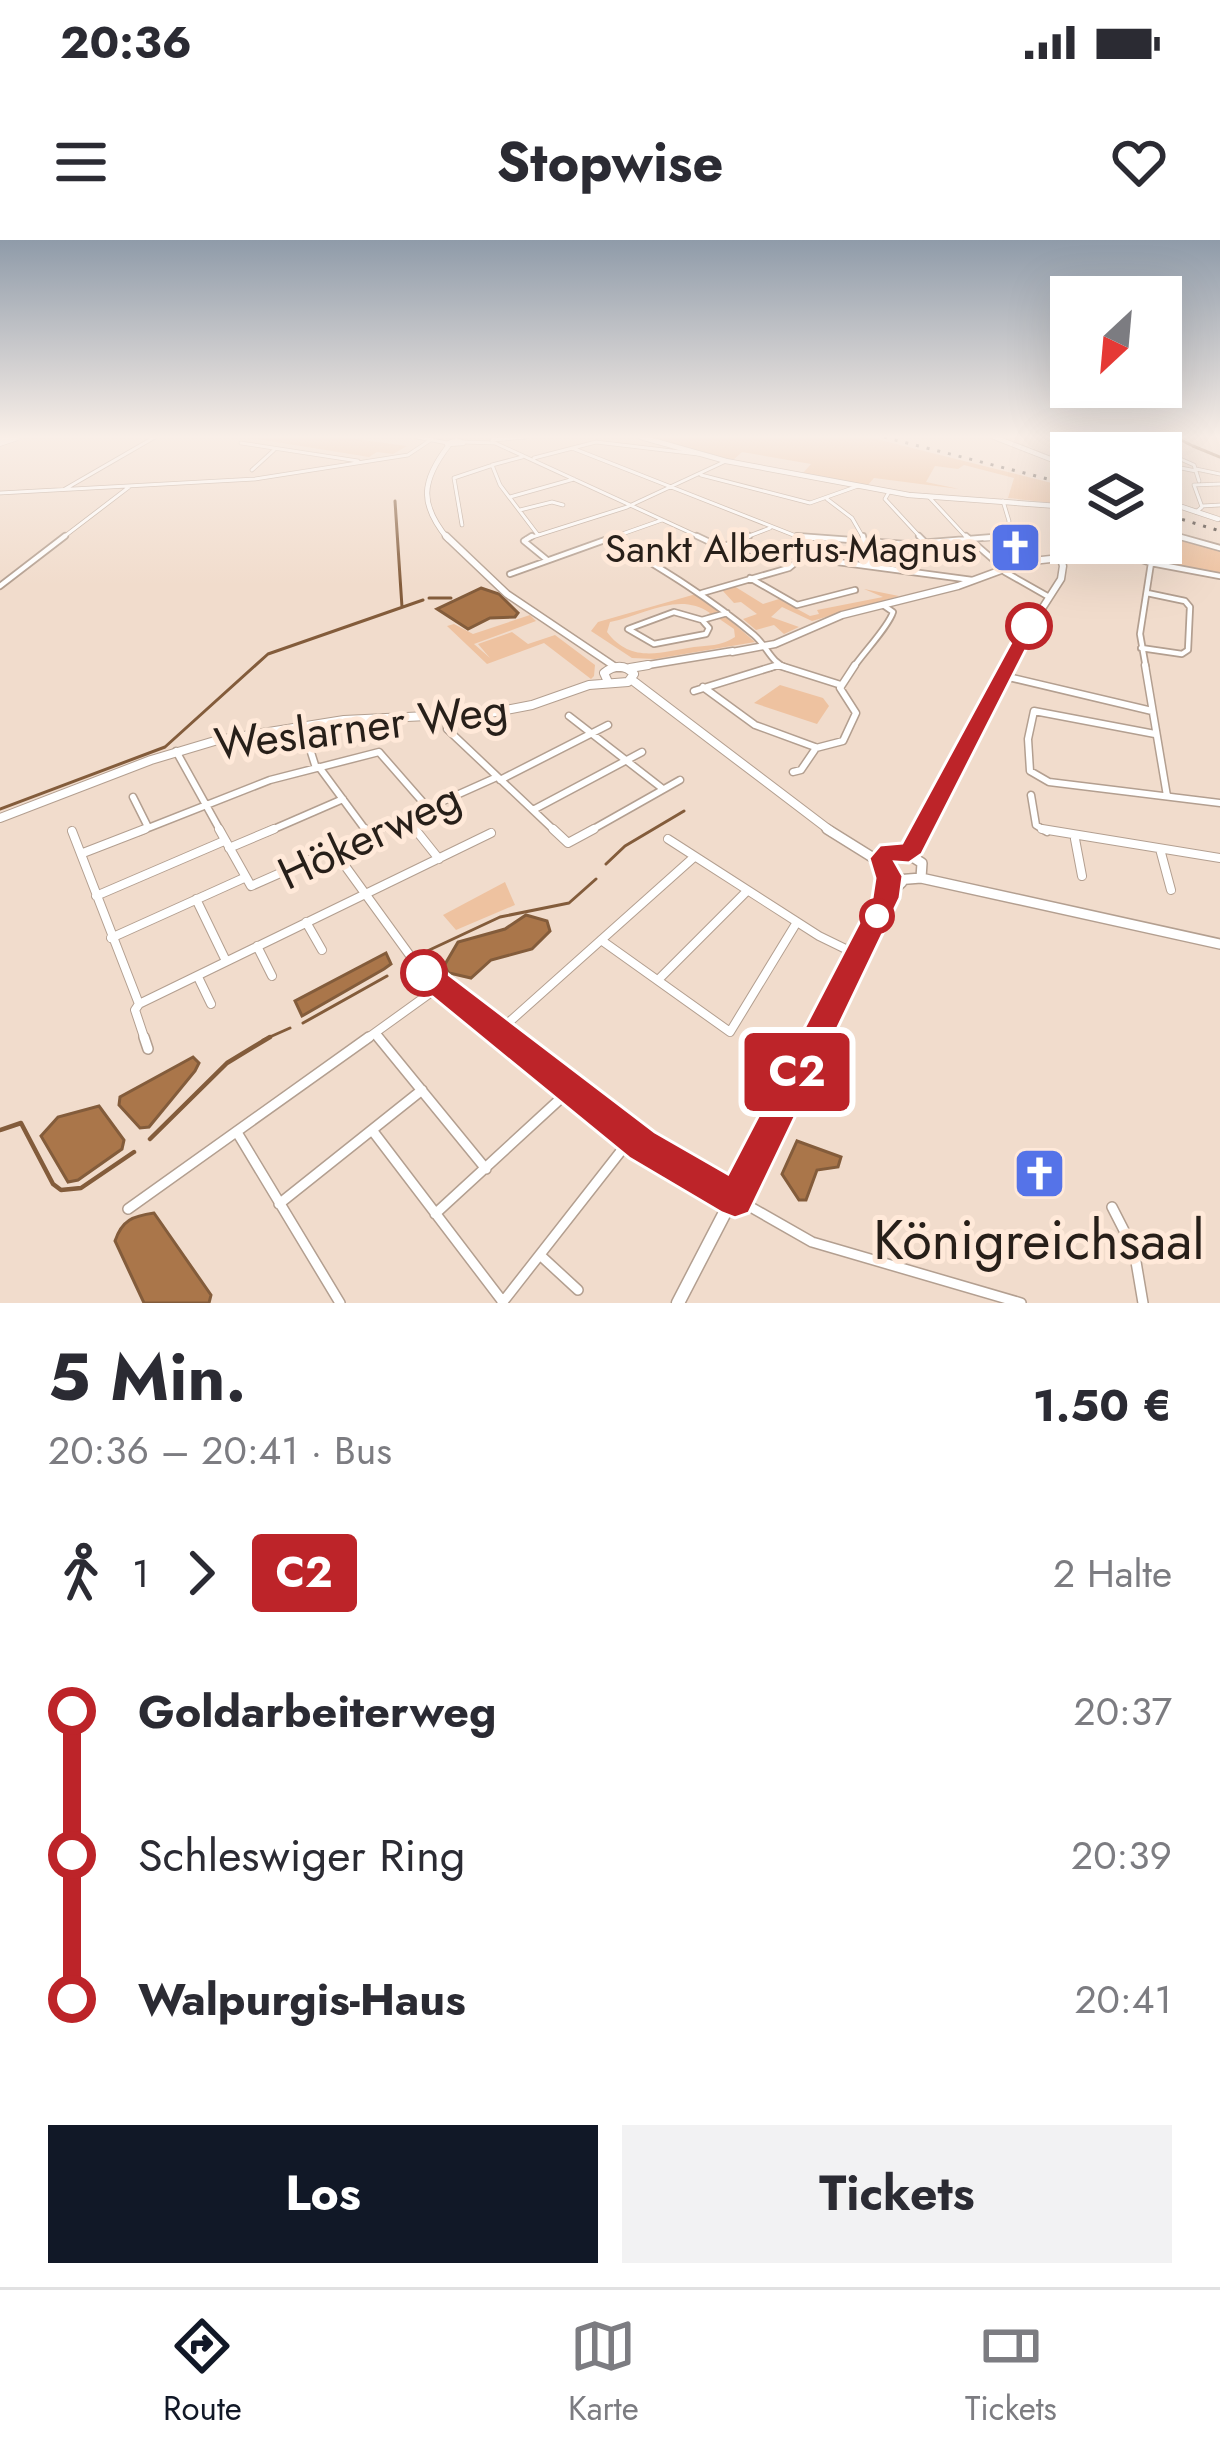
<!DOCTYPE html>
<html lang="de">
<meta charset="utf-8">
<style>
:root{--surface:#fff;--page:#f2f2f3;--text:#2b2b33;--muted:#7c7c81;--line:#e1e1e2;--accent:#111827}
body{margin:0;font-family:Jost,sans-serif;background:var(--page);color:var(--text);height:100vh;display:flex;flex-direction:column;font-size:45px;white-space:nowrap}
*{box-sizing:border-box;margin:0}
p{font-size:39px;color:var(--muted)}
.icon{flex:none;width:66px;height:66px;fill:none;stroke:currentColor;stroke-width:2;stroke-linecap:round;stroke-linejoin:round}
.map{position:relative;height:1063px;overflow:hidden}
.panel{display:flex;flex-direction:column;background:var(--surface);flex:1}
.panel>*{flex:none}
.badge{padding:0 24px;border-radius:9px;font-size:42px;line-height:78px}
.needle{width:78px;rotate:206deg}
.buttons{position:absolute;left:1050px;top:36px;display:grid;gap:24px}
.buttons a{display:grid;place-items:center;width:132px;height:132px;border-radius:0px;background:var(--surface);box-shadow:0 12px 48px #0002;font-size:60px}
.map>.badge{position:absolute;translate:-50% -50%;box-shadow:0 0 0 6px #fff}
.legs{display:flex;align-items:center;gap:18px;height:132px;padding:0 48px;font-size:39px}
.legs p{margin-inline-start:auto}
.overview{display:flex;align-items:center;justify-content:space-between;height:204px;padding:0 48px}
h1{font-size:66px;font-weight:700;line-height:90px}
.button{display:flex;gap:24px;margin-top:auto;padding:24px 48px}
.button a{flex:1;height:138px;border-radius:0px;background:var(--accent);color:#fff;font-size:48px;font-weight:700;line-height:138px;text-align:center}
.button a+a{background:var(--page);color:var(--text)}
ul{padding:0 48px;list-style:none}
li{display:flex;align-items:center;gap:42px;height:144px;font-size:45px}
li i{display:grid;place-items:center;width:18px;height:100%;margin:0 15px;background:currentColor}
li i::after{content:'';width:30px;height:30px;margin:-15px;border:9px solid;border-radius:50%;background:var(--surface)}
li p{margin-inline-start:auto}
li:first-child i{background:linear-gradient(#0000 50%,currentColor 0)}
li:last-child i{background:linear-gradient(currentColor 50%,#0000 0)}
.status{display:flex;justify-content:space-between;align-items:center;height:84px;padding:0 60px;background:var(--surface);direction:ltr}
.status svg{height:33px;fill:currentColor}
header{display:flex;justify-content:space-between;align-items:center;height:156px;padding:0 48px;background:var(--surface);font-size:54px;font-weight:700}
.menu{display:flex;justify-content:space-around;align-items:center;height:168px;border-top:3px solid var(--line);background:var(--surface);font-size:33px;color:var(--muted)}
.menu a{display:grid;justify-items:center;gap:6px}
.menu .on{color:var(--accent)}
.map>svg:first-child{display:block}
.green{fill:#eec2a0}
.water{fill:#aa764a;stroke:#835c3b;stroke-width:3}
.lines{fill:none;stroke-linecap:round;stroke-linejoin:round}
.stream-far1{stroke:#835c3b;stroke-width:3}
.stream{stroke:#835c3b;stroke-width:4.5}
.street-far4-casing{stroke:#b39f90;stroke-width:4.5}
.street-far3-casing{stroke:#b39f90;stroke-width:8}
.street-far2-casing{stroke:#b39f90;stroke-width:9}
.street-far1-casing{stroke:#b39f90;stroke-width:10}
.street-casing{stroke:#b39f90;stroke-width:12}
.secondary-far4-casing{stroke:#b39f90;stroke-width:6}
.secondary-far3-casing{stroke:#b39f90;stroke-width:9}
.secondary-far2-casing{stroke:#b39f90;stroke-width:10}
.secondary-far1-casing{stroke:#b39f90;stroke-width:12}
.secondary-casing{stroke:#b39f90;stroke-width:15}
.highway-casing{stroke:#b39f90;stroke-width:9}
.street-far4{stroke:#fff;stroke-width:3}
.street-far3{stroke:#fff;stroke-width:4.5}
.street-far2{stroke:#fff;stroke-width:6}
.street-far1{stroke:#fff;stroke-width:8}
.street{stroke:#fff;stroke-width:9}
.secondary-far4{stroke:#fff;stroke-width:4.5}
.secondary-far3{stroke:#fff;stroke-width:6}
.secondary-far2{stroke:#fff;stroke-width:8}
.secondary-far1{stroke:#fff;stroke-width:9}
.secondary{stroke:#fff;stroke-width:12}
.highway{stroke:#fff;stroke-width:8}
.rail{stroke:#433932;stroke-width:3;stroke-dasharray:3 8;stroke-linecap:butt}
.line-1{fill:#bd2429;stroke:#fff;stroke-width:3}
.stop-1-dot{fill:#fff;stroke:#bd2429;stroke-width:6}
.labels{text-anchor:middle;stroke-width:10;stroke-linejoin:round;paint-order:stroke}
.far-poi-label{font-size:39px;fill:#271f19;stroke:#ffe9d9;text-anchor:end}
.street-label{font-size:45px;fill:#271f19;stroke:#ffe9d9}
.near-poi-label{font-size:54px;fill:#271f19;stroke:#ffe9d9}
</style>
<div class="status"><b>20:36</b><svg viewBox="0 0 49 12"><path d="M0 12V9h3v3zM5 12V6h3v6zM10 12V3h3v9zM15 12V0h3v12zM26 1h20v11H26zM47 4h2v5h-2z"/></svg></div>
<header><svg class="icon" aria-label="menu" viewBox="0 0 24 24"><path d="M4 6h16M4 12h16M4 18h16"/></svg>Stopwise<svg class="icon" aria-label="heart" viewBox="0 0 24 24"><path d="M12 20l-8-8c-3-5 5-10 8-4 3-6 11-1 8 4z"/></svg></header>
<div class="map">
<svg width="1220" height="1063" viewBox="0 0 1220 1063">
<rect width="100%" height="100%" fill="#f1dccc"/>
<path class="green" d="M278 197H341L407 206 393 214 377 212 369 217 251 198Z
M650 197H868L1052 243 1071 249V265L1008 258 1014 238 964 225 958 229 935 226 926 242 959 249 874 238 867 246 802 234 811 224 742 212 733 220Z
M1161 294 1220 310V334L1160 324 1102 305 1161 303Z
M734 346 763 364 779 359 810 376 819 374 817 370 883 357 864 349 899 356 812 381 782 367 771 377 799 387 784 394 774 385 756 390 743 379 757 374 741 362 734 363 722 350Z
M696 354 722 373 704 377 710 373C679 351 644 375 610 382L607 392C631 424 661 412 694 407 709 405 719 407 735 397L734 389 718 378 725 376 755 402 655 419 632 418 591 391 598 382Z
M530 375 536 381 474 404 490 418 478 404 512 392 528 404 555 395 595 425 594 436 591 439 544 403 487 424 447 386 454 384 473 394Z
M780 445 823 458 829 466 817 484 754 463Z
M505 642 515 665 456 690 443 675Z"/>
<path class="water" d="M481 348 499 354 518 373 515 377 490 378 468 389 437 369Z
M526 675 547 681 550 691 532 709 491 720 471 738 449 733 444 726 458 702 505 689Z
M386 713 391 724 384 729 302 776 295 761Z
M193 817 199 823 195 831 149 887 140 888 119 865 120 857Z
M99 866 124 900 122 909 78 940 68 942 41 896 58 877Z
M797 901 841 917 838 927 817 930 806 960H799L782 934Z
M154 973 211 1055 209 1063H144L115 1001C122 980 133 976 154 973Z"/>
<g class="lines">
<path class="stream-far1" d="M1175 197 1191 205
M1193 206 1220 217
M395 261 402 367
M429 358H451
M0 569 165 507 268 414 423 360
M606 624 625 606 684 571
M423 713 500 677 569 663 596 639
M303 783 387 736
M263 800 290 788"/>
<path class="stream" d="M0 890 21 883 53 944 61 950 81 948 134 912
M150 899 227 823 270 797"/>
<defs>
<path id="street-far4" d="M417 197 447 203
M495 197 492 200 526 197
M1086 197H1092
M1141 197 1146 204 1194 225 1199 241
M1061 201 1114 208 1146 204
M463 202 495 203 704 299
M241 203 358 221
M572 208 801 298 824 299
M522 217 492 225 500 245 538 295
M534 218 596 202 698 214
M1161 224 1196 231
M1196 229 1220 234
M252 230 274 210
M701 235 810 263 858 246
M65 249 155 197
M889 252 885 259 922 299
M0 253 255 239 408 215 432 199
M510 257 574 239
M929 257 968 299
M827 259 852 278 864 299
M1202 266 1220 265
M520 270 552 262 563 265
M1196 272 1202 267 1194 245 1220 244
M462 285 454 238 490 226
M1161 292 1188 299
M61 299 129 247
M526 299 627 267 726 221
M608 299 662 280
M741 299 770 288
M984 299 1006 298 1009 281 1003 261"/>
<path id="street-far3" d="M532 296 524 301 546 319
M697 296 718 306 972 340
M797 296 906 304 1006 296
M863 296 869 326
M919 296 927 304
M966 296 1003 328
M1177 296 1220 308
M610 298C660 328 709 357 754 395 767 406 771 423 787 428
M727 305 749 296
M1097 305 1151 323 1220 336
M1060 318H1076L1099 304
M1005 332 1049 357
M510 334 616 296
M750 338 797 365 855 350
M0 346 65 296
M702 353 789 328 801 318
M674 372 702 380 709 388 706 394 654 404 628 389Z
M702 380 727 373
M1141 408 1182 414 1188 410 1190 367 1185 361 1147 353
M770 428 778 425
M853 428C863 413 889 386 893 372L883 365
M1146 428 1140 394 1151 323"/>
<path id="street-far2" d="M778 425 841 445
M1145 425 1167 556
M1000 435 1152 471
M703 447 755 485 815 507
M694 451 778 425
M569 476 663 549
M447 477V489L556 592
M1155 494 1034 471 1028 499 1030 531 1049 542 1220 563
M309 506 316 528
M176 511 221 592
M319 527 367 592
M793 532 801 530 816 508 843 501 856 473 840 448 855 425
M500 540 608 485
M1031 555 1036 585 1047 592
M133 557 148 587
M533 570 642 512
M406 578 417 592
M138 592 270 540 379 512 428 568
M267 592 343 559
M374 592 497 537
M588 592 680 540"/>
<path id="street-far1" d="M219 589 251 646 380 589
M365 589 370 595
M415 589 439 619
M553 589 568 603 594 589
M1042 589 1220 618
M72 591 139 764 491 593
M668 599 819 696 858 715
M1075 599 1082 636
M229 608 274 589
M1160 609 1171 650
M335 612 419 728 509 800
M83 613 145 589
M96 656 224 601
M196 659 226 721
M306 682 322 710
M111 698 244 638
M601 700 730 792 797 682
M257 706 272 736
M198 737 211 764
M658 740 747 651
M139 764 135 770 145 800
M498 792 693 618
M376 794 381 800
M365 800 440 746"/>
<path id="street" d="M144 797 148 809
M378 797 486 929
M506 797 642 905 812 1002 1021 1063
M372 890 503 1062
M238 894 340 1063
M279 964 422 850
M1112 967 1134 1010 1143 1063
M128 969 369 797
M435 974 571 849
M540 1015 578 1050
M502 1063 632 897"/>
<path id="secondary-far4" d="M641 197 726 221 909 255 1071 267
M994 197 1071 227
M456 200 463 203 447 204Z
M1161 260 1218 279
M448 299C419 264 421 241 449 205
M1058 299 1071 284"/>
<path id="secondary-far3" d="M446 296 507 354 614 426
M732 412 775 404 842 375 958 346 1023 322 1060 318
M611 428H626
M630 428 733 411
M1004 428 1061 339 1063 326 1056 302 1061 296"/>
<path id="secondary-far2" d="M630 428 648 425
M632 440 832 592
M0 578 151 520 218 500 344 480 490 473 532 465 589 445 628 442 634 434C625 424 614 425 604 433L608 442
M920 592 1006 425"/>
<path id="secondary-far1" d="M827 589 880 622
M903 611 922 623 921 638 896 640 880 622 885 614Z
M909 613 922 589
M921 638 1220 704
M815 800 886 658 902 642"/>
<path id="secondary" d="M678 1063 816 797"/>
<path id="highway" d="M0 202 15 197"/>
</defs>
<use href="#street-far4" class="street-far4-casing"/>
<use href="#street-far3" class="street-far3-casing"/>
<use href="#street-far2" class="street-far2-casing"/>
<use href="#street-far1" class="street-far1-casing"/>
<use href="#street" class="street-casing"/>
<use href="#secondary-far4" class="secondary-far4-casing"/>
<use href="#secondary-far3" class="secondary-far3-casing"/>
<use href="#secondary-far2" class="secondary-far2-casing"/>
<use href="#secondary-far1" class="secondary-far1-casing"/>
<use href="#secondary" class="secondary-casing"/>
<use href="#highway" class="highway-casing"/>
<use href="#street-far4" class="street-far4"/>
<use href="#street-far3" class="street-far3"/>
<use href="#street-far2" class="street-far2"/>
<use href="#street-far1" class="street-far1"/>
<use href="#street" class="street"/>
<use href="#secondary-far4" class="secondary-far4"/>
<use href="#secondary-far3" class="secondary-far3"/>
<use href="#secondary-far2" class="secondary-far2"/>
<use href="#secondary-far1" class="secondary-far1"/>
<use href="#secondary" class="secondary"/>
<use href="#highway" class="highway"/>
<path class="rail" d="M884 197 1071 245
M1161 273 1220 291"/>
</g>
<linearGradient id="sky" x2="0" y2="1"><stop stop-color="#8f9ba9"/><stop offset="0.57" stop-color="#f9efe8"/><stop offset="1" stop-color="#f9efe8" stop-opacity="0"/></linearGradient>
<rect width="1220" height="345" fill="url(#sky)"/>
<path class="line-1" d="M1029 380 1038 386 922 614 909 623 895 622 903 636 900 658 749 973 735 978 722 973 629 918 414 742 409 733 414 724 424 720 435 724 655 892 728 934 872 658 875 638 869 618 880 605 902 603 1020 386Z"/>
<defs>
<symbol id="church-square" viewBox="-11 -11 22 22"><rect x="-9" y="-9" width="18" height="18" rx="4" fill="#5573e8" stroke="#ffe9d9"/><path d="M-1.2-6h2.4v3.5h3.3v2.4h-3.3V6h-2.4V-.1h-3.3v-2.4h3.3Z" fill="#fff"/></symbol>
</defs>
<g fill-rule="evenodd">
<use href="#church-square" x="986" y="278" width="59" height="59"/>
<use href="#church-square" x="1010" y="904" width="59" height="59"/>
</g>
<g class="stop-1-dot">
<circle cx="1029" cy="386" r="21"/>
<circle cx="877" cy="676" r="15"/>
<circle cx="424" cy="733" r="21"/>
</g>
<g class="labels">
<g class="far-poi-label">
<text x="977" y="322">Sankt Albertus-Magnus</text>
</g>
<g class="street-label">
<text transform="translate(361 486) rotate(-7)" y="16">Weslarner Weg</text>
<text transform="translate(369 595) rotate(-25)" y="16">Hökerweg</text>
</g>
<g class="near-poi-label">
<text x="1039" y="1019">Königreichsaal</text>
</g>
</g>
</svg>
<div class="buttons">
<a><svg class="needle" viewBox="-14 -14 28 28"><path d="M0-13l5 13h-10z" fill="#e53935"/><path d="M0 13l5-13h-10z" fill="#7c7c81"/></svg></a>
<a><svg class="icon" aria-label="layers" viewBox="0 0 24 24"><path d="M12 4l9 5-9 5-9-5zM3 14l9 5 9-5"/></svg></a>
</div>
<b class="badge" style="left:797px;top:832px;background:#bd2429;color:#fff">C2</b>
</div>
<section class="panel">
<div class="overview"><div><h1>5 Min.</h1><p>20:36 – 20:41 · Bus</p></div><b>1.50 €</b></div>
<div class="legs"><svg class="icon" aria-label="walk" viewBox="0 0 24 24"><circle cx="13" cy="4" r="2"/><path d="M13 8l-2 6 4 7M11 14l-3 7M7 12l3-4h3l4 4"/></svg>1<svg class="icon" aria-label="forward" viewBox="0 0 24 24"><path d="M9 5l7 7-7 7"/></svg><b class="badge" style="background:#bd2429;color:#fff">C2</b><p>2 Halte</p></div>
<ul>
<li><i style="color:#bd2429"></i><b>Goldarbeiterweg</b><p>20:37</p></li>
<li><i style="color:#bd2429"></i><span>Schleswiger Ring</span><p>20:39</p></li>
<li><i style="color:#bd2429"></i><b>Walpurgis-Haus</b><p>20:41</p></li>
</ul>
<div class="button"><a>Los</a><a>Tickets</a></div>
</section>
<nav class="menu">
<a class="on"><svg class="icon" aria-label="directions" viewBox="0 0 24 24"><path d="M12 3l9 9-9 9-9-9zM9 14v-3h6M13 9l2 2-2 2"/></svg>Route</a>
<a><svg class="icon" aria-label="map" viewBox="0 0 24 24"><path d="M3 6l6-2 6 2 6-2v14l-6 2-6-2-6 2zM9 4v14M15 6v14"/></svg>Karte</a>
<a><svg class="icon" aria-label="tickets" viewBox="0 0 24 24"><path d="M3 7h18v10H3zM15 7v10"/></svg>Tickets</a>
</nav>
